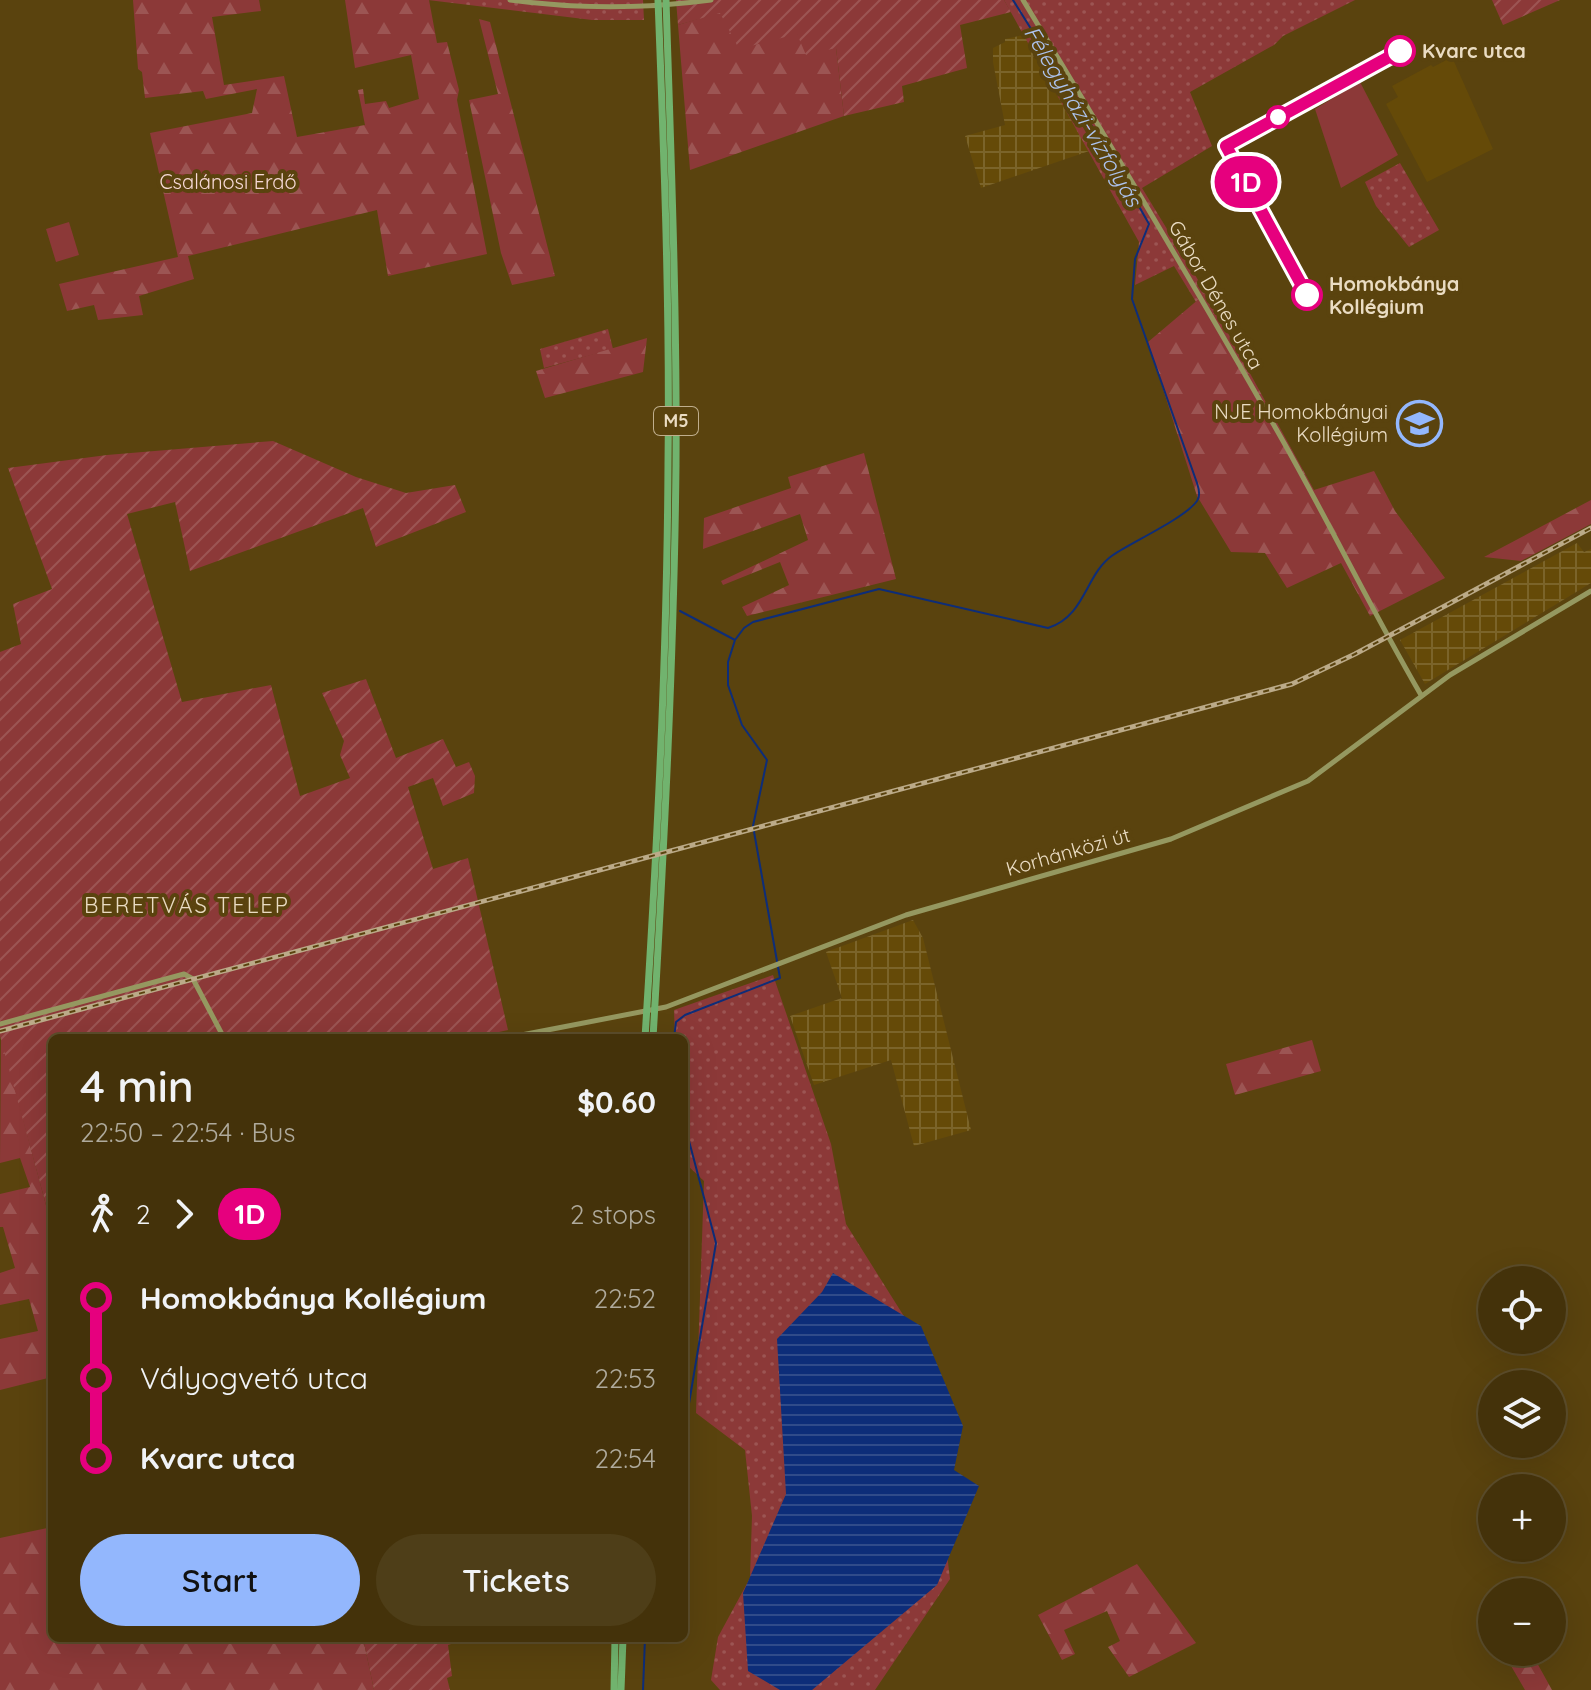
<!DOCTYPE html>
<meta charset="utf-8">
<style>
:root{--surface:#44320a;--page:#4e3e18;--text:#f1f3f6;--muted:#afaa9c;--line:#5c4d2b;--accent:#93b7fd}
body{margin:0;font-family:Quicksand,sans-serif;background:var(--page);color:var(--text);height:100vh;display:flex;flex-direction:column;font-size:30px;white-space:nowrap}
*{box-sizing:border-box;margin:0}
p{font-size:26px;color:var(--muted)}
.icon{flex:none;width:44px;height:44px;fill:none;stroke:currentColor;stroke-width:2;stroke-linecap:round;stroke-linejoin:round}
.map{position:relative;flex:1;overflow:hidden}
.side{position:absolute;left:48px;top:1034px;width:640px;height:608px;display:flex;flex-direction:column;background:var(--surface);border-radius:12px;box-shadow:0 8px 32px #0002,0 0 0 2px var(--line)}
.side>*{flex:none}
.badge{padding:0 16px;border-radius:26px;font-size:28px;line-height:52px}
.buttons{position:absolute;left:1478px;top:1266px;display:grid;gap:16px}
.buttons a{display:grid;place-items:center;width:88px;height:88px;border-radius:50%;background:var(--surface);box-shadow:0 8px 32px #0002,0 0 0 2px var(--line);font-size:40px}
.map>.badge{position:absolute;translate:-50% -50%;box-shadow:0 0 0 4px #fff}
.legs{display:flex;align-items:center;gap:12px;height:88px;padding:0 32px;font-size:26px}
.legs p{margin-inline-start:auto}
.summary{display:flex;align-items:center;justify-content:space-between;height:136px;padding:0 32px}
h1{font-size:44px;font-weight:600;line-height:60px}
.button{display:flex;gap:16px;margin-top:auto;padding:16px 32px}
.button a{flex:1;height:92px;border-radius:48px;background:var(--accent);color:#111;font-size:32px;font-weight:600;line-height:92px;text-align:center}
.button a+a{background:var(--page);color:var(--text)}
ul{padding:0 32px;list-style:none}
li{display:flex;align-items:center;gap:28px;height:80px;font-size:30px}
li i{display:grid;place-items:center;width:12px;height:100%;margin:0 10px;background:currentColor}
li i::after{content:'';width:20px;height:20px;margin:-10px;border:6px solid;border-radius:50%;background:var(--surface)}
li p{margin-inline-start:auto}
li:first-child i{background:linear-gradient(#0000 50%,currentColor 0)}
li:last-child i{background:linear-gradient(currentColor 50%,#0000 0)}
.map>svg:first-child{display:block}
.built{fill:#654a08}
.industrial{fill:url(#industrial-grid)}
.grass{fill:url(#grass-dots)}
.forest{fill:url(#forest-firs)}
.garden{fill:url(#garden-furrows)}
.pitch{fill:#8c3938}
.water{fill:url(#water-rules)}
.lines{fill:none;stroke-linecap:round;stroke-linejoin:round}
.stream{stroke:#0d2d79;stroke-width:2}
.secondary{stroke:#959860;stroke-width:5}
.highway{stroke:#71b36e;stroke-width:7}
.rail-casing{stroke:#ba8;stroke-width:5}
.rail{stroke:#5a430e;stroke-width:2;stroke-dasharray:6;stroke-linecap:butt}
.line-1-casing{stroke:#fff;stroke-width:18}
.line-1{stroke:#e6007e;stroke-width:12}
.stop-1-dot{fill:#fff;stroke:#e6007e;stroke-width:4}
.labels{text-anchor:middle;stroke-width:8;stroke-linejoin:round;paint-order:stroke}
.shield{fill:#5a430e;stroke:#bfae8d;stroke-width:2}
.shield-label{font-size:18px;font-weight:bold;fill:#eadcc3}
.stop-label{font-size:20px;font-weight:bold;fill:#eadcc3;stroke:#5a430e;text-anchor:start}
.park-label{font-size:20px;fill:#f7d9d7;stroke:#5a430e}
.street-label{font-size:20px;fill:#eadcc3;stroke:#5a430e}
.poi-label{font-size:20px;fill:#eadcc3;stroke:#5a430e;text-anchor:end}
.water-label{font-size:22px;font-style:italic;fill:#adc3ee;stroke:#5a430e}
.neighbourhood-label{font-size:22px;letter-spacing:2px;fill:#eadcc3;stroke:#5a430e}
</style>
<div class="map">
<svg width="1591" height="1690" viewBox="0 0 1591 1690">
<defs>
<pattern id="industrial-grid" width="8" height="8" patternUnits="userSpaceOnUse" patternTransform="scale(2)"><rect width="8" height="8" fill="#654a08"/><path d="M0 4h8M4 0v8" fill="none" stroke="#7b642a"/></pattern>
<pattern id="grass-dots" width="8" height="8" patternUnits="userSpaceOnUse" patternTransform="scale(2)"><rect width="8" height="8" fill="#8c3938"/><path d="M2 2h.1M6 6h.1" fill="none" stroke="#9c5553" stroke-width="1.8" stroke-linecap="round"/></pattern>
<pattern id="forest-firs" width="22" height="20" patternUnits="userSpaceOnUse" patternTransform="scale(2)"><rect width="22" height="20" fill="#8c3938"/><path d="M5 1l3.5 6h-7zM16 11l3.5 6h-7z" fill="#9c5553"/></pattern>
<pattern id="garden-furrows" width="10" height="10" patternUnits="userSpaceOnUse" patternTransform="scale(2)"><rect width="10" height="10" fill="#8c3938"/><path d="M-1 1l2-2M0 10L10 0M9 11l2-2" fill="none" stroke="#9c5553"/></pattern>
<pattern id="water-rules" width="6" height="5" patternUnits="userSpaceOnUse" patternTransform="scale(2)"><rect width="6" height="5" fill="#0d2d79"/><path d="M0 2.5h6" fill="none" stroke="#304b8a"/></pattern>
</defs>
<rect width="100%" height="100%" fill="#5a430e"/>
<path class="built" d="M1452 57 1493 149 1427 182 1386 104 1398 97 1392 86 1431 65 1433 67Z"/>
<path class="industrial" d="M1028 34 1098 148 981 188 965 136 1005 125 993 62V48L1005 42V39Z
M1577 543 1584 552 1591 549V583L1425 684 1400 640Z
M913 920 923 938 971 1130 914 1146 891 1060 814 1085 790 1016 842 998 826 952Z"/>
<path class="grass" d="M428 0H643L644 20H592Z
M1004 0H1355L1283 36 1274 45 1190 92 1212 146 1142 188 1206 293 1196 302 1174 266 1135 285 1139 242Z
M1400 163 1439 230 1409 247 1376 206 1365 182Z
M608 329 613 349 544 368 540 349Z
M773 975 831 1144 846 1224 922 1345 950 1579 875 1690H720L711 1680 718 1637 750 1578 752 1516 745 1450 696 1413 704 1181 684 1162V1038H675L674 1010Z"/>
<path class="forest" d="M133 0H259L261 11 212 17 224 85 284 76 297 137 365 125 358 90 363 89 365 104 386 101 389 108 419 99 411 55 355 68 345 0H429L437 43 447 42 459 90 457 100 487 254 388 276 377 210 188 256 194 279 139 296 143 315 98 320 94 305 67 311 59 284 178 257 150 133 252 113 257 89 206 99 203 91 145 98 142 72 138 69Z
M720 12 797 34 836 48 844 116 690 170 678 25Z
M479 19 490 22 555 276 512 285 501 253 469 100 498 94Z
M1206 293 1314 490 1374 471 1395 511 1445 578 1370 616 1341 563 1287 588 1265 553 1231 552 1197 496 1148 342Z
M647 338 643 372 545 398 536 371Z
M864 453 896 579 747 616 742 607 789 585 780 562 723 585 721 581 808 540 800 514 703 549 704 518 791 488 788 477Z
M1591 500V524L1521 561 1484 557Z
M1 1036 52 1228V1377L0 1390V1339L38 1331 29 1299 0 1305V1273L15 1268 3 1227H0V1194L30 1187 20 1158 0 1163Z
M1312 1040 1321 1071 1235 1095 1226 1064Z
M52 1527V1638H363L374 1690H0V1538Z
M1137 1564 1196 1643 1129 1677 1108 1647 1120 1641 1107 1611 1064 1630 1075 1654 1062 1660 1038 1615Z
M1503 1652H1531L1552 1690H1525Z"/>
<path class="garden" d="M676 0H1004L1011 12 960 25 967 68 902 86 904 102 844 116 836 48 806 55 797 34 739 49 720 13 678 25Z
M1492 0H1560L1503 25Z
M273 441 356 477 406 493 455 485 466 512 376 547 363 508 190 571 175 502 127 514 182 702 271 685 300 796 350 778 340 755 344 741 322 693 366 679 396 758 443 739 456 767 469 762 475 776 474 793 443 806 433 778 408 787 433 869 468 858 508 1030 472 1038H52V1227L0 1036V652L21 644 13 604 52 589 8 468 107 455Z
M363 1638H470L448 1645 452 1676 447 1678 450 1690H374Z"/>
<path class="pitch" d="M1360 82 1398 155 1341 188 1315 109Z
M69 222 79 255 56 262 46 229Z"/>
<path class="water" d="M833 1273 921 1326 963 1426 954 1470 979 1486 937 1585 812 1690H780L748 1671 743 1593 786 1494 777 1339 822 1292Z"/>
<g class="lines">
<path class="stream" d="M680 611 735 640
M674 1038 676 1022 685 1015 780 978 753 826 767 760 742 725 728 685V662L735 640 744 628 753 622 879 589 1048 628C1086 616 1085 574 1113 555 1132 542 1185 518 1197 501 1201 496 1199 489 1197 483L1132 299 1135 259 1149 224 1108 152 1013 0
M684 1122 716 1243 684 1433
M643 1690 645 1638"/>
<path class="secondary" d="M510 0C577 9 644 9 711 0
M1023 0C1110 144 1196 288 1279 434 1328 520 1371 609 1421 695
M0 1024 184 974 193 979 224 1038
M506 1038 666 1007 906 915 1171 839 1308 781 1450 675 1591 591"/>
<path class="highway" d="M645 1038C657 847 667 656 668 465 670 310 664 155 658 0
M653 1038C664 847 674 656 676 465 677 310 671 155 666 0
M614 1690 615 1638
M621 1690 623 1638"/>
<defs>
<path id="rail" d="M0 1031 1292 684 1355 654 1591 528"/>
</defs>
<use href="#rail" class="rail-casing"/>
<use href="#rail" class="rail"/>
</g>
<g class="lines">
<defs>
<path id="line-1" d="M1307 295 1226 146 1400 51"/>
</defs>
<use href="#line-1" class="line-1-casing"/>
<use href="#line-1" class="line-1"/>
</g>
<defs>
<symbol id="university-ring" viewBox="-11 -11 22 22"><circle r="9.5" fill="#5a430e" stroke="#93b7fd" stroke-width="1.5"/><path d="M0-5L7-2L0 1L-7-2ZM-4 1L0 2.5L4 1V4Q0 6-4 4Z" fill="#93b7fd"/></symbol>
</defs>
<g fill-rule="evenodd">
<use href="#university-ring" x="1394" y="398" width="51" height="51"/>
</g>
<g class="stop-1-dot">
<circle cx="1400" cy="51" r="14"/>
<circle cx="1278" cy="117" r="10"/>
<circle cx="1307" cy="295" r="14"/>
</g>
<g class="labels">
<rect class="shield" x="654" y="407" width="44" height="28" rx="6"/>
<g class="shield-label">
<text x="676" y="427">M5</text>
</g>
<g class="stop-label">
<text x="1422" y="58">Kvarc utca</text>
<text x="1329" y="291">Homokbánya<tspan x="1329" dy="23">Kollégium</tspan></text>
</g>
<g class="park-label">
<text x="228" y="189">Csalánosi Erdő</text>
</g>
<g class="street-label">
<text transform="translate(1216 295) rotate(60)" y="7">Gábor Dénes utca</text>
<text transform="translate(1068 852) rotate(-16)" y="7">Korhánközi út</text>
</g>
<g class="poi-label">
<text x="1388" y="419">NJE Homokbányai<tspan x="1388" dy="23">Kollégium</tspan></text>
</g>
<g class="water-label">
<text transform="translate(1083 116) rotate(59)" y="8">Félegyházi-vízfolyás</text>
</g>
<g class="neighbourhood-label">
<text x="187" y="913">BERETVÁS TELEP</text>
</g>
</g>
</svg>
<div class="buttons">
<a><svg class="icon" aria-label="locate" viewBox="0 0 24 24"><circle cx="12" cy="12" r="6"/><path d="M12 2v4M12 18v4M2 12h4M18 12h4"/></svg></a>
<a><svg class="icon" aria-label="layers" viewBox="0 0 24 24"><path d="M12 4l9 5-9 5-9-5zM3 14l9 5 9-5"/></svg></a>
<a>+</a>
<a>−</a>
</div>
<b class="badge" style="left:1246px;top:182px;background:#e6007e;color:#fff">1D</b>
<section class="side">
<div class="summary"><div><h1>4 min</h1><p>22:50 – 22:54 · Bus</p></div><b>$0.60</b></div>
<div class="legs"><svg class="icon" aria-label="walk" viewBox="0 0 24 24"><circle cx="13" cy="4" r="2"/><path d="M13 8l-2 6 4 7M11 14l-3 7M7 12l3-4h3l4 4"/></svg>2<svg class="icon" aria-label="forward" viewBox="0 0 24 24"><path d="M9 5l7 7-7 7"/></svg><b class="badge" style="background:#e6007e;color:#fff">1D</b><p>2 stops</p></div>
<ul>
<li><i style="color:#e6007e"></i><b>Homokbánya Kollégium</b><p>22:52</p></li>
<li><i style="color:#e6007e"></i><span>Vályogvető utca</span><p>22:53</p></li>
<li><i style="color:#e6007e"></i><b>Kvarc utca</b><p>22:54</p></li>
</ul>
<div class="button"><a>Start</a><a>Tickets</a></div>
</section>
</div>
